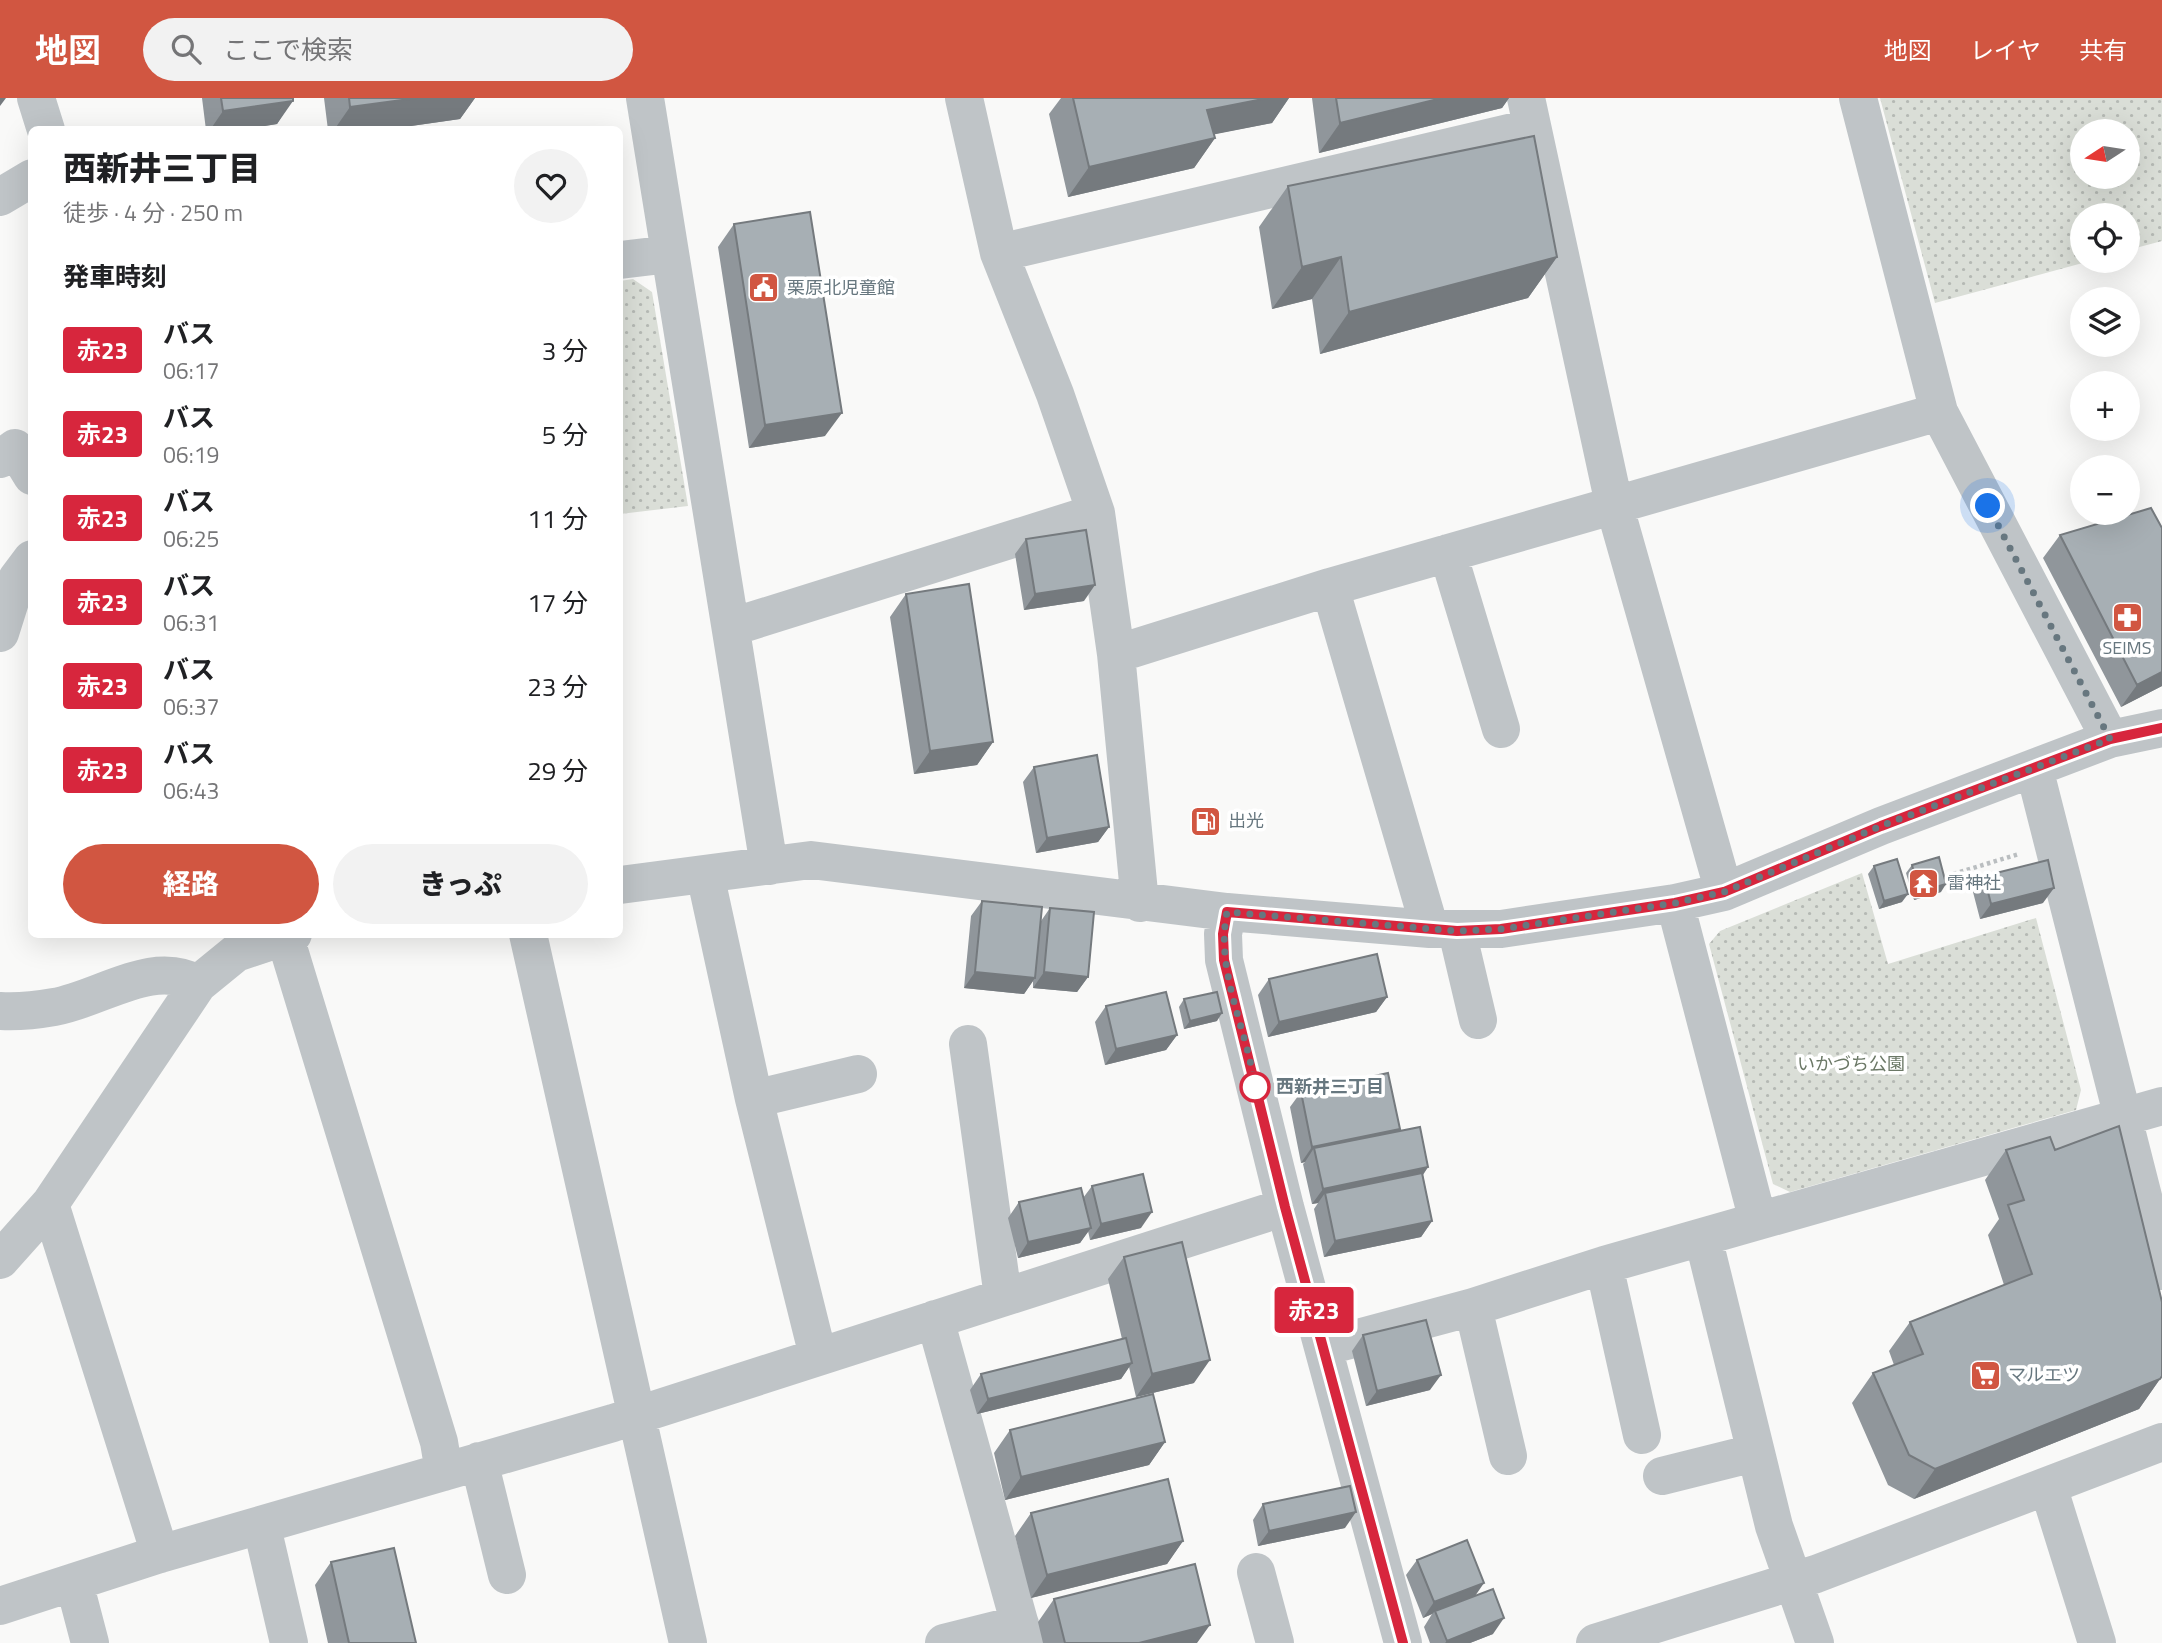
<!DOCTYPE html>
<html lang="ja">
<meta charset="utf-8">
<style>
:root{--surface:#fff;--page:#f2f2f2;--text:#202124;--muted:#757577;--accent:#d15641}
body{margin:0;font-family:"Titillium Web","Noto Sans JP",sans-serif;background:var(--page);color:var(--text);height:100vh;display:flex;flex-direction:column;font-size:26px;white-space:nowrap}
*{box-sizing:border-box;margin:0}
p{font-size:23px;color:var(--muted)}
.icon{flex:none;width:38px;height:38px;fill:none;stroke:currentColor;stroke-width:2;stroke-linecap:round;stroke-linejoin:round}
.map{position:relative;flex:1;overflow:hidden}
.panel{position:absolute;left:28px;top:28px;width:595px;height:812px;display:flex;flex-direction:column;background:var(--surface);border-radius:10px;box-shadow:0 7px 28px #0002}
.panel>*{flex:none}
.badge{padding:0 14px;border-radius:5px;font-size:24px;line-height:46px}
.needle{width:46px;rotate:258deg}
.buttons{position:absolute;left:2070px;top:21px;display:grid;gap:14px}
.buttons a{display:grid;place-items:center;width:70px;height:70px;border-radius:50%;background:var(--surface);box-shadow:0 7px 28px #0002;font-size:35px}
.you{position:absolute;width:35px;height:35px;margin:-18px;border:5px solid #fff;border-radius:50%;background:#1a73e8;box-shadow:0 0 0 10px #1a73e833}
.map>.badge{position:absolute;translate:-50% -50%;box-shadow:0 0 0 4px #fff}
h2{padding:0 35px;font-size:26px;line-height:63px}
.round{display:grid;place-items:center;flex:none;width:74px;height:74px;border-radius:37px;background:var(--page)}
.headline{display:flex;align-items:center;justify-content:space-between;height:119px;padding:0 35px}
h1{font-size:33px;font-weight:800;line-height:52px}
.action{display:flex;gap:14px;margin-top:auto;padding:14px 35px}
.action a{flex:1;height:80px;border-radius:42px;background:var(--accent);color:#fff;font-size:28px;font-weight:800;line-height:80px;text-align:center}
.action a+a{background:var(--page);color:var(--text)}
ul{padding:0;list-style:none}
li{display:flex;align-items:center;gap:21px;height:84px;padding:0 35px}
li div{flex:1}
li b{display:block;font-size:26px}
li em{font-style:normal}
li .badge{min-width:77px;font-weight:700;text-align:center}
header{display:flex;align-items:center;gap:42px;box-sizing:border-box;height:98px;padding:0 35px;background:var(--accent);color:#fff}
header strong{font-size:33px}
nav{display:flex;gap:38px;margin-inline-start:auto;font-size:24px}
.search{width:490px;height:63px;background:var(--page);display:flex;align-items:center;gap:18px;box-sizing:border-box;padding:0 24px;border-radius:38px;color:var(--muted);font-size:26px}
.map>svg:first-child{display:block}
.park{fill:url(#park-dots);fill-rule:evenodd}
.lines{fill:none;stroke-linecap:round;stroke-linejoin:round}
.path{stroke:#babec0;stroke-width:4.5;stroke-dasharray:3.5 3.5;stroke-linecap:butt}
.minor{stroke:#bfc4c7;stroke-width:38}
.wall{fill:#90969b}
.shaded-wall{fill:#757a7e}
.building{fill:#a7afb4;stroke:#757a7e;stroke-width:2}
.line-casing{stroke:#fff;stroke-width:16}
.line{stroke:#d7263d;stroke-width:10}
.walk{stroke:#67777f;stroke-width:7;stroke-dasharray:0 12.6}
.stop-dot{fill:#fff;stroke:#d7263d;stroke-width:3.5}
.labels{text-anchor:middle;stroke-width:7;stroke-linejoin:round;paint-order:stroke}
.poi-label{font-size:18px;fill:#67777f;stroke:#fff;text-anchor:start}
.park-label{font-size:18px;fill:#6b7866;stroke:#fff}
.stop-label{font-size:18px;font-weight:bold;fill:#67777f;stroke:#fff;text-anchor:start}
</style>
<header>
<strong>地図</strong>
<div class="search"><svg class="icon" aria-label="search" viewBox="0 0 24 24"><circle cx="10" cy="10" r="6"/><path d="M15 15l6 6"/></svg>ここで検索</div>
<nav><a>地図</a><a>レイヤ</a><a>共有</a></nav>
</header>
<div class="map">
<svg width="2162" height="1545" viewBox="0 0 2162 1545">
<defs>
<pattern id="park-dots" width="8" height="8" patternUnits="userSpaceOnUse" patternTransform="scale(1.75)"><rect width="8" height="8" fill="#daded7"/><path d="M2 2h.1M6 6h.1" fill="none" stroke="#b5b9b4" stroke-width="1.8" stroke-linecap="round"/></pattern>
</defs>
<rect width="100%" height="100%" fill="#f9f9f8"/>
<path class="park" d="M1880 0H2162V143L2128 152V117H2082V163H2090L1935 205ZM2082 33H2128V79H2082Z
M633 181 652 194 688 408 620 416V183Z
M1862 775 1888 866 2036 820 2081 992 2076 1012 1790 1094 1773 1086 1709 846 1720 833Z"/>
<g class="lines">
<path class="path" d="M1940 780 2019 756"/>
<path class="minor" d="M36 0 46 32
M645 0 769 768
M964 0 999 155 1055 296 1096 415 1116 556 1140 805
M1526 0 1614 406 1724 794
M1858 0 1939 314 2110 641
M0 99 32 80
M999 155 1530 30
M620 162 670 156
M0 361 15 350 32 378
M1448 455 1501 631
M1330 489 1430 831
M732 529 1096 415
M0 535 17 481 32 461
M1116 556 1330 489 1939 314
M2034 670 2162 1173
M705 776 754 1001 818 1258
M620 787 811 762 1227 814 1430 831H1501L1675 805 1724 794 1881 728 2110 641 2162 630
M1675 805 1758 1123
M1227 814 1223 836 1224 862 1285 1109 1403 1545
M1457 833 1478 922
M528 836 688 1545
M285 839 439 1344 444 1374
M0 913C17 914 37 912 54 909 101 901 152 860 198 886
M968 946 1003 1199
M754 1001 858 976
M50 1106 160 1456
M1703 1139 1774 1428 1815 1545
M0 1162 50 1106 198 886 236 855 293 836
M1604 1167 1642 1337
M1473 1209 1508 1358
M935 1221 1025 1545
M1324 1249 1473 1209 1604 1167 2162 1008
M479 1363 507 1477
M1662 1378 1754 1355
M2048 1388 2097 1545
M262 1429 289 1545
M1256 1474 1275 1545
M74 1484 90 1545
M0 1508 160 1456 613 1325 1285 1109
M944 1545 1020 1526
M1595 1545 1816 1476 2162 1344"/>
</g>
<path class="wall" d="M202 0H293L277 26 240 32H206Z
M324 0H475L460 21 383 32H328Z
M1061 0H1289L1272 25 1214 36 1215 40 1194 70 1068 99 1049 16Z
M1312 0H1509L1502 10 1319 55Z
M1288 88 1557 159 1528 200 1320 256 1312 201 1272 211 1259 129Z
M734 126 825 338 749 350 718 149Z
M2060 437 2162 588 2121 609 2043 460Z
M1026 441 1084 503 1024 512 1015 456Z
M906 496 993 644 977 667 914 676 890 519Z
M1034 669 1109 729 1098 744 1036 755 1023 684Z
M1912 767 1941 794 1914 802 1906 775Z
M1874 768 1902 804 1879 811 1868 776Z
M1984 778 2043 805 1980 821 1973 794Z
M982 803 1041 823 1050 810 1088 879 1077 894 1033 890V883L1024 896 964 890 971 818Z
M1269 881 1387 899 1376 914 1268 939 1258 897Z
M1184 901 1217 923 1184 931 1179 909Z
M1106 908 1177 937 1166 952 1105 967 1095 924Z
M1301 994 1398 1033 1428 1069 1423 1077 1432 1123 1421 1139 1324 1159 1314 1111 1318 1105 1312 1106 1303 1066 1305 1064 1301 1065 1290 1009Z
M2006 1052H2055L2160 1281 2139 1311 1914 1401 1888 1387 1852 1305 1873 1275 1894 1267 1889 1253 1910 1224 2004 1187 1988 1137 1999 1121 1985 1082Z
M1092 1088 1141 1130 1090 1142 1088 1133 1080 1145 1018 1160 1008 1120 1019 1104 1083 1100Z
M1124 1159 1194 1285 1136 1299 1129 1269 1121 1281 977 1316 970 1292 981 1276 1122 1241 1108 1181Z
M1363 1237 1430 1292 1366 1308 1352 1253Z
M1010 1332 1165 1344 1149 1367 1005 1402 994 1355Z
M1263 1406 1345 1430 1258 1448 1253 1422Z
M1031 1415 1183 1443 1167 1466 1031 1500 1015 1438Z
M1417 1462 1475 1498 1493 1536 1470 1545H1430L1424 1529 1432 1516 1423 1520 1406 1477Z
M331 1464 416 1545H328L315 1487Z
M1054 1501 1197 1545H1043L1038 1524Z"/>
<path class="shaded-wall" d="M0 0H6L0 8Z
M417 0H475L460 21 383 32H334L350 9Z
M1268 0H1289L1272 25 1186 42 1207 12Z
M1442 0H1509L1502 10 1319 55 1340 25Z
M293 3 277 26 240 32H210L223 13Z
M1215 40 1194 70 1068 99 1089 69Z
M1341 159 1312 201 1272 211 1302 169Z
M1557 159 1528 200 1320 256 1349 214Z
M842 315 825 338 749 350 765 327Z
M1095 487 1084 503 1024 512 1035 496Z
M2162 574V588L2121 609 2137 587Z
M993 644 977 667 914 676 930 653Z
M1109 729 1098 744 1036 755 1047 740Z
M1946 786 1941 794 1914 802 1919 794Z
M2054 790 2043 805 1980 821 1991 806Z
M1908 796 1902 804 1879 811 1884 803Z
M975 874 1035 880 1024 896 964 890Z
M1044 874 1088 879 1077 894 1033 890Z
M1387 899 1376 914 1268 939 1279 924Z
M1222 915 1217 923 1184 931 1190 923Z
M1177 937 1166 952 1105 967 1116 951Z
M1400 1031 1389 1046 1314 1050 1305 1064 1301 1065 1312 1049Z
M1428 1069 1417 1085 1325 1095 1318 1105 1312 1106 1323 1091Z
M1152 1114 1141 1130 1090 1142 1101 1126Z
M1432 1123 1421 1139 1324 1159 1335 1143Z
M1091 1130 1080 1145 1018 1160 1028 1144Z
M1210 1262 1194 1285 1136 1299 1152 1276Z
M1132 1265 1121 1281 977 1316 988 1301Z
M1441 1277 1430 1292 1366 1308 1377 1293Z
M2160 1281 2139 1311 1914 1401 1935 1371Z
M1165 1344 1149 1367 1005 1402 1021 1379Z
M1356 1414 1345 1430 1258 1448 1269 1433Z
M1183 1443 1167 1466 1031 1500 1047 1477Z
M1484 1485 1473 1501 1435 1513 1432 1516 1423 1520 1434 1504Z
M1504 1520 1493 1536 1470 1545H1445L1447 1543Z
M1210 1527 1197 1545H1139Z"/>
<path class="building" d="M221 0H293V3L223 13Z
M349 0H417L350 9Z
M1073 0H1268L1207 12 1215 40 1089 69Z
M1336 0H1442L1340 25Z
M1534 38 1557 159 1349 214 1341 159 1302 169 1288 88Z
M810 114 842 315 765 327 734 126Z
M2151 410 2162 430V574L2137 587 2060 437Z
M1086 432 1095 487 1035 496 1026 441Z
M969 486 993 644 930 653 906 496Z
M1097 657 1109 729 1047 740 1034 669Z
M1939 759 1946 786 1919 794 1912 767Z
M1897 761 1908 796 1884 803 1874 768Z
M2048 762 2054 790 1991 806 1984 778Z
M982 803 1042 809 1035 880 975 874Z
M1050 810 1094 814 1088 879 1044 874Z
M1377 856 1387 899 1279 924 1269 881Z
M1166 894 1177 937 1116 951 1106 908Z
M1217 894 1222 915 1190 923 1184 901Z
M1388 975 1400 1031 1312 1049 1301 994Z
M2119 1028 2162 1204V1278L2160 1281 1935 1371 1909 1357 1873 1275 1923 1256 1910 1224 2032 1176 2008 1107 2024 1102 2006 1052 2050 1039 2055 1052Z
M1420 1029 1428 1069 1323 1091 1314 1050Z
M1422 1075 1432 1123 1335 1143 1325 1095Z
M1143 1076 1152 1114 1101 1126 1092 1088Z
M1081 1090 1091 1130 1028 1144 1019 1104Z
M1182 1144 1210 1262 1152 1276 1124 1159Z
M1426 1222 1441 1277 1377 1293 1363 1237Z
M1126 1240 1132 1265 988 1301 981 1276Z
M1153 1296 1165 1344 1021 1379 1010 1332Z
M1168 1381 1183 1443 1047 1477 1031 1415Z
M1350 1388 1356 1414 1269 1433 1263 1406Z
M1467 1442 1484 1485 1434 1504 1417 1462Z
M394 1450 416 1545H349L331 1464Z
M1195 1466 1210 1527 1139 1545H1065L1054 1501Z
M1493 1491 1504 1520 1447 1543 1435 1513Z"/>
<g class="lines">
<defs>
<path id="line" d="M1403 1545 1285 1109 1224 862 1223 836 1227 814 1457 833 1501 831 1675 805 1724 794 1881 728 2110 641 2162 630"/>
</defs>
<use href="#line" class="line-casing"/>
<use href="#line" class="line"/>
<path class="walk" d="M1255 989C1247 930 1215 874 1227 814L1457 833 1501 831 1675 805 1724 794 1881 728 2110 641 1988 408"/>
</g>
<defs>
<symbol id="civic-square" viewBox="-11 -11 22 22"><rect x="-9" y="-9" width="18" height="18" rx="4" fill="#d15641" stroke="#fff"/><path d="M-.6-6.5H3V-4.5H.6V-3L4-1V1h2V6H-6V1h2V-1L-.6-3ZM-1.2 2.5V6h2.4V2.5Z" fill="#fff"/></symbol>
<symbol id="pharmacy-square" viewBox="-11 -11 22 22"><rect x="-9" y="-9" width="18" height="18" rx="4" fill="#d15641" stroke="#fff"/><path d="M-2-6h4v4h4v4h-4v4h-4v-4h-4v-4h4Z" fill="#fff"/></symbol>
<symbol id="fuel-square" viewBox="-11 -11 22 22"><rect x="-9" y="-9" width="18" height="18" rx="4" fill="#d15641" stroke="#fff"/><path d="M-5.5-6h7V0h2V4h1.3V-2.5L3-4.5l.8-.8L6-3V5H2.5V1h-1V6h-7ZM-4.2-4.7v3.2H.2V-4.7Z" fill="#fff"/></symbol>
<symbol id="temple-square" viewBox="-11 -11 22 22"><rect x="-9" y="-9" width="18" height="18" rx="4" fill="#d15641" stroke="#fff"/><path d="M0-6L5-2H3V0L6.5 2.5H4V6H1.5V3h-3V6H-4V2.5H-6.5L-3 0V-2H-5Z" fill="#fff"/></symbol>
<symbol id="supermarket-square" viewBox="-11 -11 22 22"><rect x="-9" y="-9" width="18" height="18" rx="4" fill="#d15641" stroke="#fff"/><path d="M-6-5.5h2.5l.6 2H6L4.5 2H-2.5L-4.4-4H-6ZM-1.5 3.2a1.3 1.3 0 1 0 .1 0ZM3 3.2a1.3 1.3 0 1 0 .1 0Z" fill="#fff"/></symbol>
</defs>
<g fill-rule="evenodd">
<use href="#civic-square" x="746" y="172" width="35" height="35"/>
<use href="#pharmacy-square" x="2110" y="502" width="35" height="35"/>
<use href="#fuel-square" x="1188" y="706" width="35" height="35"/>
<use href="#temple-square" x="1906" y="768" width="35" height="35"/>
<use href="#supermarket-square" x="1968" y="1260" width="35" height="35"/>
</g>
<circle class="stop-dot" cx="1255" cy="989" r="14"/>
<g class="labels">
<g class="poi-label">
<text x="787" y="196">栗原北児童館</text>
<text x="2127" y="556" text-anchor="middle">SEIMS</text>
<text x="1228" y="729">出光</text>
<text x="1947" y="791">雷神社</text>
<text x="2008" y="1283">マルエツ</text>
</g>
<g class="park-label">
<text x="1851" y="972">いかづち公園</text>
</g>
<g class="stop-label">
<text x="1276" y="995">西新井三丁目</text>
</g>
</g>
</svg>
<div class="buttons">
<a><svg class="needle" viewBox="-14 -14 28 28"><path d="M0-13l5 13h-10z" fill="#e53935"/><path d="M0 13l5-13h-10z" fill="#757577"/></svg></a>
<a><svg class="icon" aria-label="locate" viewBox="0 0 24 24"><circle cx="12" cy="12" r="6"/><path d="M12 2v4M12 18v4M2 12h4M18 12h4"/></svg></a>
<a><svg class="icon" aria-label="layers" viewBox="0 0 24 24"><path d="M12 4l9 5-9 5-9-5zM3 14l9 5 9-5"/></svg></a>
<a>+</a>
<a>−</a>
</div>
<div class="you" style="left:1988px;top:408px"></div>
<b class="badge" style="left:1314px;top:1212px;background:#d7263d;color:#fff">赤23</b>
<section class="panel">
<div class="headline"><div><h1>西新井三丁目</h1><p>徒歩 · 4 分 · 250 m</p></div><a class="round"><svg class="icon" aria-label="heart" viewBox="0 0 24 24"><path d="M12 20l-8-8c-3-5 5-10 8-4 3-6 11-1 8 4z"/></svg></a></div>
<h2>発車時刻</h2>
<ul>
<li><span class="badge" style="background:#d7263d;color:#fff">赤23</span><div><b>バス</b><p>06:17</p></div><em>3 分</em></li>
<li><span class="badge" style="background:#d7263d;color:#fff">赤23</span><div><b>バス</b><p>06:19</p></div><em>5 分</em></li>
<li><span class="badge" style="background:#d7263d;color:#fff">赤23</span><div><b>バス</b><p>06:25</p></div><em>11 分</em></li>
<li><span class="badge" style="background:#d7263d;color:#fff">赤23</span><div><b>バス</b><p>06:31</p></div><em>17 分</em></li>
<li><span class="badge" style="background:#d7263d;color:#fff">赤23</span><div><b>バス</b><p>06:37</p></div><em>23 分</em></li>
<li><span class="badge" style="background:#d7263d;color:#fff">赤23</span><div><b>バス</b><p>06:43</p></div><em>29 分</em></li>
</ul>
<div class="action"><a>経路</a><a>きっぷ</a></div>
</section>
</div>
